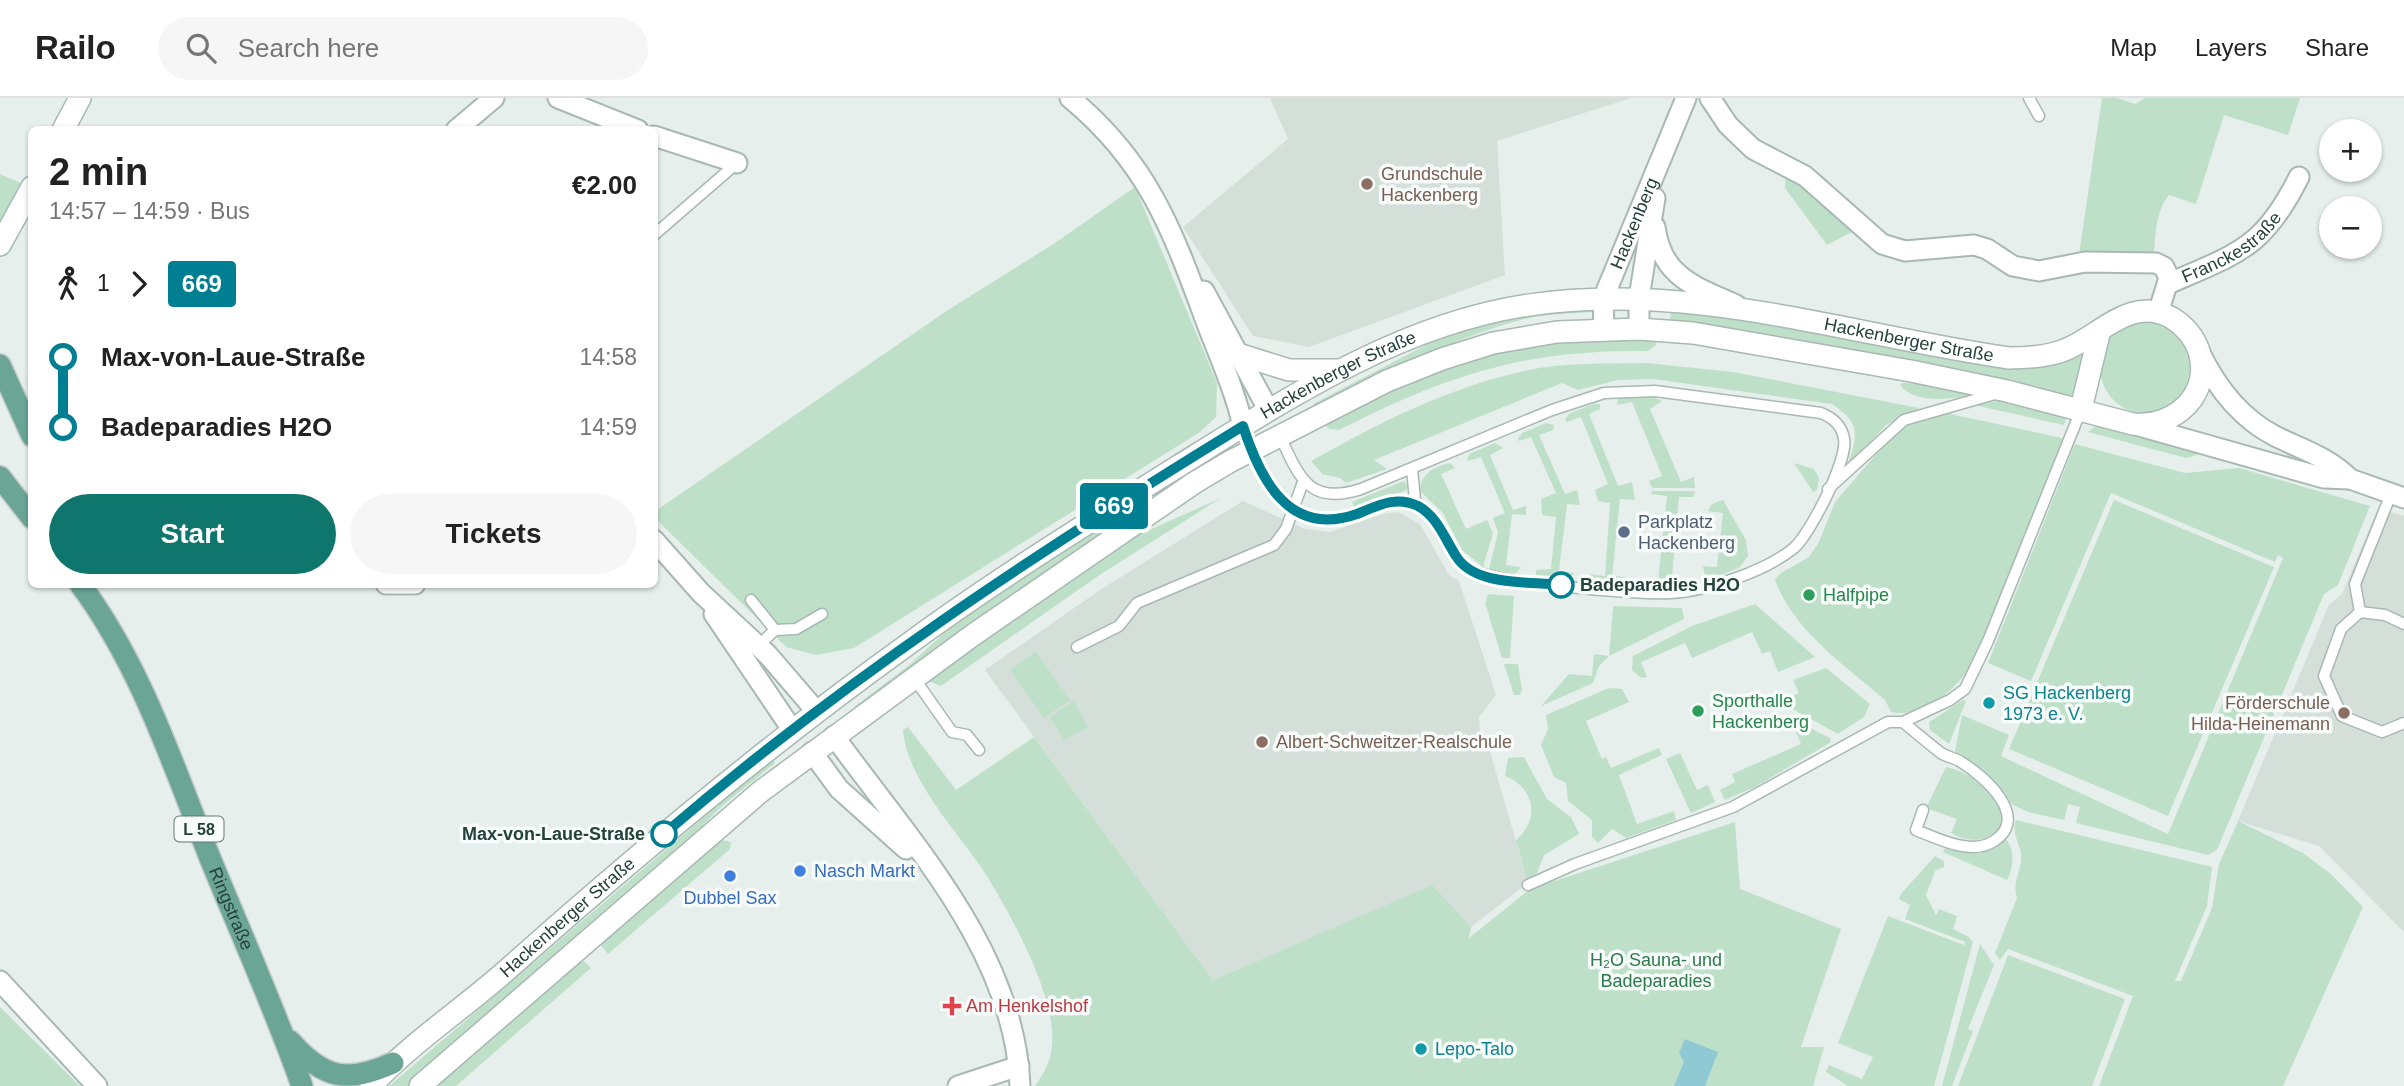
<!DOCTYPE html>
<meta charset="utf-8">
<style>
:root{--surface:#fff;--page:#f6f6f6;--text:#222;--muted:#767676;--line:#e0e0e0;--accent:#0f766e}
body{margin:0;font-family:Arial,sans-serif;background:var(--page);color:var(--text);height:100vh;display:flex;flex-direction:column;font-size:26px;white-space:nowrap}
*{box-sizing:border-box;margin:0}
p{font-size:23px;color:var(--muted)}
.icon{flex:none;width:38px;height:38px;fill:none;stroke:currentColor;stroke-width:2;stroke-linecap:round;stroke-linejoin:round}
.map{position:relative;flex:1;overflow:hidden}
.side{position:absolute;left:28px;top:28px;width:630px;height:462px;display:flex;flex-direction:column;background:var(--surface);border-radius:10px;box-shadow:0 2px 5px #0004}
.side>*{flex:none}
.badge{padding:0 14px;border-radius:5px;font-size:24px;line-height:46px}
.tools{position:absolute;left:2319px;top:21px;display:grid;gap:14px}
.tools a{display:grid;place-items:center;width:63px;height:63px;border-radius:50%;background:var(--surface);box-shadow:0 2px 5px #0004;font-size:35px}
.map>.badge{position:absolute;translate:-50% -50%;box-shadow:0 0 0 4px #fff}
.legs{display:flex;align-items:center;gap:10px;height:77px;padding:0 21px;font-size:23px}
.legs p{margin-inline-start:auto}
.head{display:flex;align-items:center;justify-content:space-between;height:119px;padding:0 21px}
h1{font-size:38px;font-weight:700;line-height:52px}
.action{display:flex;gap:14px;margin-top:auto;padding:14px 21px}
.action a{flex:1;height:80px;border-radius:42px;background:var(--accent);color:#fff;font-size:28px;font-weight:700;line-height:80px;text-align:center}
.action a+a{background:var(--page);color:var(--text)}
ul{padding:0 21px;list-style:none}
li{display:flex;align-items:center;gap:24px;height:70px;font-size:26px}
li i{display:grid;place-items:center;width:10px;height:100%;margin:0 9px;background:currentColor}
li i::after{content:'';width:18px;height:18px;margin:-9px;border:5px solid;border-radius:50%;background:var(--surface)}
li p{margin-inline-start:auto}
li:first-child i{background:linear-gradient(#0000 50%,currentColor 0)}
li:last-child i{background:linear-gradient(currentColor 50%,#0000 0)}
header{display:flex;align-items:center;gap:42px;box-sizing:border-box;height:98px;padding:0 35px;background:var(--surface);border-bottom:2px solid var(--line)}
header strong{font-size:33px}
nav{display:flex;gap:38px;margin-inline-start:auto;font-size:24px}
.search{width:490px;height:63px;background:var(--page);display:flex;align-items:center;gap:18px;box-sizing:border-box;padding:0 24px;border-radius:38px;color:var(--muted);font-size:26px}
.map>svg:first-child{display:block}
.built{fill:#d4dfda}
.green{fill:#bfe0c8}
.water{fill:#8ec9d4}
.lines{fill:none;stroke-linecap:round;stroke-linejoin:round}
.service-casing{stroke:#a8b8b2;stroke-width:13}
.minor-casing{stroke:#a8b8b2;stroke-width:23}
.tertiary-casing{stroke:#a8b8b2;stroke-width:24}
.secondary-casing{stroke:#a4bbb3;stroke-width:24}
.primary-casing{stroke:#c2cac8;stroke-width:24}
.service{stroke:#fff;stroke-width:10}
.minor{stroke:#fff;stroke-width:19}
.tertiary{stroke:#fff;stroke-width:21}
.secondary{stroke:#fff;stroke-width:21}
.primary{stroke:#6aa596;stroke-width:21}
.line-1-casing{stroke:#fff;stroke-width:16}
.line-1{stroke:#007e92;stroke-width:10}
.education-dot{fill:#8d6e63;stroke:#f7fbf9;stroke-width:2.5}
.service-dot{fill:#5c6f8a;stroke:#f7fbf9;stroke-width:2.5}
.stop-1-dot{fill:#fff;stroke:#007e92;stroke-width:3.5}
.leisure-dot{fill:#2e9e5b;stroke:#f7fbf9;stroke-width:2.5}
.culture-dot{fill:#0f9aa8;stroke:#f7fbf9;stroke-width:2.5}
.shop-dot{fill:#3f7fe0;stroke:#f7fbf9;stroke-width:2.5}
.health-dot{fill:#e0444e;stroke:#f7fbf9;stroke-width:2.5}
.labels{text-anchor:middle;stroke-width:7;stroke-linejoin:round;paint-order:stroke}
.shield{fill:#f7fbf9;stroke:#637a73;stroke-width:2}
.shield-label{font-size:16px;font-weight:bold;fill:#24423a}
.education-label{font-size:18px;fill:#785e54;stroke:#f7fbf9;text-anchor:start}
.street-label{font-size:18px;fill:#24423a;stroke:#f7fbf9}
.service-label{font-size:18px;fill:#4e5e75;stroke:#f7fbf9;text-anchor:start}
.stop-label{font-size:18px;font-weight:bold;fill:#24423a;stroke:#f7fbf9;text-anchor:start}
.leisure-label{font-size:18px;fill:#27864d;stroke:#f7fbf9;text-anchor:start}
.culture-label{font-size:18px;fill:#0d838f;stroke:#f7fbf9;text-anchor:start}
.shop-label{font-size:18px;fill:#366cbe;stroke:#f7fbf9;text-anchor:start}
.park-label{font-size:18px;fill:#2d7a4b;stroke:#f7fbf9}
.health-label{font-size:18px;fill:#be3a42;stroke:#f7fbf9;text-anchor:start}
</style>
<header>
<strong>Railo</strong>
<div class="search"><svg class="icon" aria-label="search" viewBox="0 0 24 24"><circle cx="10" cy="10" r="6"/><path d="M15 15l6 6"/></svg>Search here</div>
<nav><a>Map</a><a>Layers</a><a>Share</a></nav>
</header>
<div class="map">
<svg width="2404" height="988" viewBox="0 0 2404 988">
<rect width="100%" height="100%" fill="#e6efeb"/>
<path class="built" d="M1270 0H1631L1497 43 1505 177 1309 249 1253 238 1183 129 1288 41Z
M1243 403 1305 431 1330 434 1383 416 1398 414 1420 426 1449 477 1459 483 1496 597 1479 619 1480 632 1489 650 1528 785 1471 829 1431 788 1213 882 985 572 1100 492Z
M2378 410 2404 418V834L2319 748 2238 723 2329 507 2342 496Z"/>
<path class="green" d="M2102 0H2117L2135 6 2145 0H2300L2288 37 2224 17 2196 106 2169 97C2156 112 2155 138 2154 157H2079Z
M1786 75 1797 80 1854 133 1827 147 1785 90Z
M0 76 23 86 0 124Z
M1135 89 1217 285 1216 319 1200 334 854 550 816 557 786 549 655 420 654 414 948 212 1055 145Z
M1593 210 1592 214C1568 216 1541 216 1517 223 1447 242 1380 279 1315 310L1313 306 1447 236 1524 216Z
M1671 211 1714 215 1998 268 2084 254 2072 298 1782 239 1670 225Z
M2100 269a47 47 0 1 1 94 0a47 47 0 1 1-94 0Z
M1657 241 1656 247 1648 253C1526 251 1447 277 1339 332L1329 331 1324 326C1397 288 1468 257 1550 243 1584 238 1622 242 1657 241Z
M1647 265 1733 274 1919 310 1886 327 1851 366H1848C1858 335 1861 326 1832 306L1653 281 1618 282 1578 292 1562 285 1374 362 1387 371 1346 385 1340 380 1322 376 1311 363C1379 325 1447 290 1524 273 1564 264 1606 266 1647 265Z
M1903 285 1932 286 1972 296C1952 302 1914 306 1900 287Z
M1628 298 1653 299 1662 303 1650 311 1681 384 1694 379 1695 390H1652L1649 383 1662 378 1632 304 1617 307 1618 301Z
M2005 302 2063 317 2066 321 2064 327 1974 307Z
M1594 306H1600V311L1589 316 1618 388 1632 384 1635 402 1620 401 1612 478 1627 479 1624 485H1600L1589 481 1590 476 1605 478 1610 405 1598 403 1595 392 1608 386 1581 319 1567 324 1565 321 1570 315Z
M1946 315 2062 340 2063 348 1970 569C1955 593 1921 621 1891 614L1885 602C1844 567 1794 533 1775 482L1781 475 1809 459 1819 444 1835 404 1892 338 1904 329Z
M2101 323 2202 352 2200 356 2186 360 2088 334Z
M1546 325 1554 327 1553 332 1539 337 1565 396 1577 392 1580 407 1567 406 1559 473 1574 475 1569 481 1536 477V472L1551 471 1556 419 1542 417 1541 401 1556 395 1531 339 1519 343 1518 341 1522 335Z
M1495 345 1503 350 1490 357 1513 412 1526 408V417L1512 416 1506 467 1521 469 1516 475 1489 472 1498 434 1493 420 1505 415 1481 359 1468 363 1467 360 1471 355Z
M2075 346 2185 375 2239 370 2370 408 2338 487 2324 496 2217 752 2208 757 2076 725 2080 709 2068 706 2064 722 2028 714 2011 706 1999 690 1955 653 1962 617 2009 637 2001 658 2168 736 2283 460 2278 457 2275 464 2111 395 2031 583 1988 565Z
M1219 352 1221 355 1163 391 856 612 854 609 908 568 965 516Z
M1450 365 1455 370 1441 376 1466 431 1487 422 1493 435 1483 469 1462 452 1443 415 1420 393C1421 375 1434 369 1450 365Z
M1794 365 1814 371 1819 380 1817 392 1813 394Z
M1404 383 1408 389 1405 393 1354 409 1352 404Z
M1652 393H1695L1693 399H1679L1672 478 1685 482 1676 490 1639 488V483H1658L1667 398 1651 396Z
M1221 400 1101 476 941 588 926 582 1138 437Z
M1723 402 1746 442 1748 458 1740 469 1712 481 1705 478 1703 468 1717 469 1723 415 1708 413 1712 406Z
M2114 402 2274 469 2168 718 2009 651Z
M1488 496 1514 498 1510 560H1502L1485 505Z
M1755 506 1815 559 1778 574 1770 553 1762 556 1752 534 1692 560 1685 545 1641 564 1647 579 1641 580 1632 572 1633 558 1692 528Z
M1613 508 1682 510 1684 521 1609 558 1599 568 1593 585 1541 608 1569 576 1592 578 1594 556 1609 558Z
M1036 554 1070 602 1044 620 1010 572Z
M1504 566H1518L1522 592 1520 597H1514Z
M1826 570 1870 606 1864 619 1838 636 1785 607 1783 602 1799 595 1793 582Z
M1609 590 1622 591 1629 604 1586 623 1602 661 1606 659 1611 670 1659 650 1662 657 1619 677 1637 726 1674 713 1676 722 1626 740 1612 731 1598 745 1592 739V722L1568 703 1566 685 1554 679 1541 647 1548 631 1546 617Z
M1963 602 1966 603 1949 646 1930 632 1929 624Z
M1074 603 1088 629 1064 642 1050 619Z
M1790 620 1830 640 1831 644 1755 689 1725 702 1720 692 1735 684 1732 676 1801 646Z
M908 629 956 692 1034 639 1213 882 1432 787 1471 829 1469 840 1530 791 1735 724 1740 791 1841 831 1801 949H1824L1813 988H1035C1042 978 1049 967 1051 954 1061 905 1011 817 985 775 958 734 907 682 903 632Z
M1680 655 1697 692 1708 687 1715 704 1691 715 1666 661Z
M1524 659 1547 701 1571 719 1579 736 1544 757 1535 780 1528 785 1516 742C1541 721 1534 689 1505 678L1508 660Z
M772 661 775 665 722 708 657 774 409 988H389Z
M1946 669C1972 674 1996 696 2004 721 1998 745 1968 746 1951 735L1957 721 1926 710Z
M2016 722 2212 769 2207 808 2175 883H2181L2212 810 2219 766 2238 723 2303 755 2332 777 2363 809 2283 988H2099L2133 898 2008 851 2000 862 1995 855 2017 800C2011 784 2023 771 2021 755 2019 744 2011 733 2016 722Z
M2006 741C2015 752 2014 769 2007 782L1943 754 1945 750C1969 753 1986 759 2006 741Z
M722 742 731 744 730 751 608 856 600 846Z
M1935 758 1944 763V769L1935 773 1926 797 1936 817 1939 811 1957 818 1953 831 1969 839 1973 844 1934 988H1848L1826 974 1829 967 1862 981 1873 959 1838 945 1888 818 1964 847 1965 844 1905 821 1910 807 1899 801 1901 796Z
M1980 846 1994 867 1968 931 1973 933 1952 988H1942Z
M2008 857 2125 901 2092 988H1958Z
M582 861 591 870 456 988H436Z
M0 909 80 988H0Z"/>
<path class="water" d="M1685 941 1718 954 1705 988H1674L1684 964 1679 955Z"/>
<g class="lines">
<defs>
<path id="service" d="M2029 0 2039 18
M654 137 737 65
M1251 352C1274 399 1298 438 1359 415 1375 409 1391 400 1409 405 1442 414 1443 453 1468 470 1490 485 1639 497 1671 495 1707 493 1766 473 1794 450 1810 436 1848 362 1844 341 1842 327 1833 320 1821 315L1655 293 1604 295 1552 312 1361 391C1309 408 1299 379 1280 338
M1412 371 1415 402 1420 409
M1828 391 1904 322 1995 296
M751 502 775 532
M2360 514 2355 486 2391 396
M2404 526 2385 517 2360 514 2341 531 2324 578 2342 618 2382 634 2404 625
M758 548 775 532 796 531 822 516
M1077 549 1119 528 1137 505 1274 447 1286 431 1303 384
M914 580 952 634 967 637 979 652
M1903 624C1915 634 1928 645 1941 655 1947 659 1955 660 1961 664 1984 678 2031 719 1994 743 1972 758 1938 741 1916 732L1923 712
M1528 787 1575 766 1733 709 1888 624H1903L1950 602 1965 591 1988 543 2081 312"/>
<g id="minor">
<path d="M558 0 638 32"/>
<path d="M1070 0C1149 65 1173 134 1207 226 1220 260 1235 293 1243 328"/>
<path d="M1710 0 1728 27 1753 51 1805 78 1882 146 1905 153 1974 147 1987 151 2013 168 2039 173 2085 164 2156 165 2164 169 2169 180 2158 215"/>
<path d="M456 32 494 0"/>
<path d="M654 38 737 65"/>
<path d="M1655 129C1662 180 1695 188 1736 207"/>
<path id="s1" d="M2168 186C2238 155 2263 151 2299 79"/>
<path d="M1204 193 1269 313"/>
<path id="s2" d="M1604 231 1603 201 1686 0"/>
<path d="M1639 231V200L1655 100"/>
<path d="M2200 255C2217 290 2240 320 2275 338 2303 352 2328 359 2350 381"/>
<path d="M2136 327 2324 380 2350 381 2404 400"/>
<path d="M654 442 701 495 768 557 817 614"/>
<path d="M386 486H415"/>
<path d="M714 516 793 633"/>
<path d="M834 638C909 742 1015 853 1020 988"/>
<path d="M812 654 839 691 906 751"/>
<path d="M0 883 97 988"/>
<path d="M958 988 1019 968"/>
</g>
<g id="tertiary">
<path d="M1241 257 1289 272H1337"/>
<path d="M2081 311 2099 236"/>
<path id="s3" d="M371 988C412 944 463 911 508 871 636 757 768 647 907 547 994 483 1086 426 1177 369 1286 301 1400 226 1529 207 1693 183 1849 237 2009 260 2027 260 2045 259 2062 253 2099 240 2130 196 2172 220 2185 228 2194 239 2199 253 2212 296 2175 330 2133 326L2007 293 1911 273 1693 235 1639 231 1557 234 1493 245 1442 261 1387 283 1231 363 1194 385 973 537 760 694 420 988"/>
</g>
<path id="secondary" d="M63 32 80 0
M0 147 32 89"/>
<g id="primary">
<path d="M0 267 32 338"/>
<path d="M0 379 32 420"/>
<path id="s4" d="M80 486C141 568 173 667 210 760 241 836 275 911 302 988"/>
<path d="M290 943C324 982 348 985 393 965"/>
</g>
</defs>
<use href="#service" class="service-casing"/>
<use href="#minor" class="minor-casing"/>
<use href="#tertiary" class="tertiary-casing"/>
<use href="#secondary" class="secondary-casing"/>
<use href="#primary" class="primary-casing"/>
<use href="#service" class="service"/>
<use href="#minor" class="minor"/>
<use href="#tertiary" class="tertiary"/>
<use href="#secondary" class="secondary"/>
<use href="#primary" class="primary"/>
</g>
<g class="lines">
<defs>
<path id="line-1" d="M664 736C843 582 1042 451 1243 328 1260 381 1289 440 1357 416 1377 408 1396 397 1418 408 1437 418 1445 441 1456 458 1475 489 1529 483 1561 487"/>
</defs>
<use href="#line-1" class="line-1-casing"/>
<use href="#line-1" class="line-1"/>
</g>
<g class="education-dot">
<circle cx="1367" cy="86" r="7"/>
<circle cx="2344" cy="615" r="7"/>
<circle cx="1262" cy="644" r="7"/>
</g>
<circle class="service-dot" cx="1624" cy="434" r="7"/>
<g class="stop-1-dot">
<circle cx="1561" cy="487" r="12"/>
<circle cx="664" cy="736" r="12"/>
</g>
<g class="leisure-dot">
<circle cx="1809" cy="497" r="7"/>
<circle cx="1698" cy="613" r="7"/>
</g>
<g class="culture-dot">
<circle cx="1989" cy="605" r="7"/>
<circle cx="1421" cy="951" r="7"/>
</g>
<g class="shop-dot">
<circle cx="800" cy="773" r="7"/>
<circle cx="730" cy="778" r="7"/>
</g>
<path class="health-dot" d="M948.5 897.5h7v7h7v7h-7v7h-7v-7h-7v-7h7z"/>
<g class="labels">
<rect class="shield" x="174.5" y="718.5" width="49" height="25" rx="5"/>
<g class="shield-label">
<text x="199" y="737">L 58</text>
</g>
<g class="education-label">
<text x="1381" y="82">Grundschule<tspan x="1381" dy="21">Hackenberg</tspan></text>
<text x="2330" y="611" text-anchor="end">Förderschule<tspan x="2330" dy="21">Hilda-Heinemann</tspan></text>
<text x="1276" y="650">Albert-Schweitzer-Realschule</text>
</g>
<g class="street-label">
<text dy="6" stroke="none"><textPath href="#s2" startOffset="112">Hackenberg</textPath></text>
<text dy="6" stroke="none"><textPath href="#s1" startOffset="74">Franckestraße</textPath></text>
<text dy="6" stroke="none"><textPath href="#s3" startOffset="1792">Hackenberger Straße</textPath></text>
<text dy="6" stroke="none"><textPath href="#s3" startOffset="1204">Hackenberger Straße</textPath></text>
<text dy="6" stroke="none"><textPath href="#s4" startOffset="359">Ringstraße</textPath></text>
<text dy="6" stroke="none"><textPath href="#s3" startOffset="259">Hackenberger Straße</textPath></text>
</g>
<g class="service-label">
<text x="1638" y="430">Parkplatz<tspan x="1638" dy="21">Hackenberg</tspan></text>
</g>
<g class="stop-label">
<text x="1580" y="493">Badeparadies H2O</text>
<text x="645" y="742" text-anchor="end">Max-von-Laue-Straße</text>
</g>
<g class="leisure-label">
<text x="1823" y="503">Halfpipe</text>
<text x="1712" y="609">Sporthalle<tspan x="1712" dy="21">Hackenberg</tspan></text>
</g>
<g class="culture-label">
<text x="2003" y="601">SG Hackenberg<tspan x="2003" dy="21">1973 e. V.</tspan></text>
<text x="1435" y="957">Lepo-Talo</text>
</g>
<g class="shop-label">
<text x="814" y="779">Nasch Markt</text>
<text x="730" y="806" text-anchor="middle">Dubbel Sax</text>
</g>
<g class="park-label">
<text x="1656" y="868">H₂O Sauna- und<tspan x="1656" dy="21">Badeparadies</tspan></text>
</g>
<g class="health-label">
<text x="966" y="914">Am Henkelshof</text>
</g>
</g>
</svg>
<div class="tools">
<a>+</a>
<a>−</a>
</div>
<b class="badge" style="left:1114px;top:408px;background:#007e92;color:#fff">669</b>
<section class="side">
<div class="head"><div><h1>2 min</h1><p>14:57 – 14:59 · Bus</p></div><b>€2.00</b></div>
<div class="legs"><svg class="icon" aria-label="walk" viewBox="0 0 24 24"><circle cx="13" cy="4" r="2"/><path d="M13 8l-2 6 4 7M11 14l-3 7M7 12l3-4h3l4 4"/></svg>1<svg class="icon" aria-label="forward" viewBox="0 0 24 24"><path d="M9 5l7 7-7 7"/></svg><b class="badge" style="background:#007e92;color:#fff">669</b></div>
<ul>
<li><i style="color:#007e92"></i><b>Max-von-Laue-Straße</b><p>14:58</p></li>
<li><i style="color:#007e92"></i><b>Badeparadies H2O</b><p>14:59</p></li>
</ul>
<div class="action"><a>Start</a><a>Tickets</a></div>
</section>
</div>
